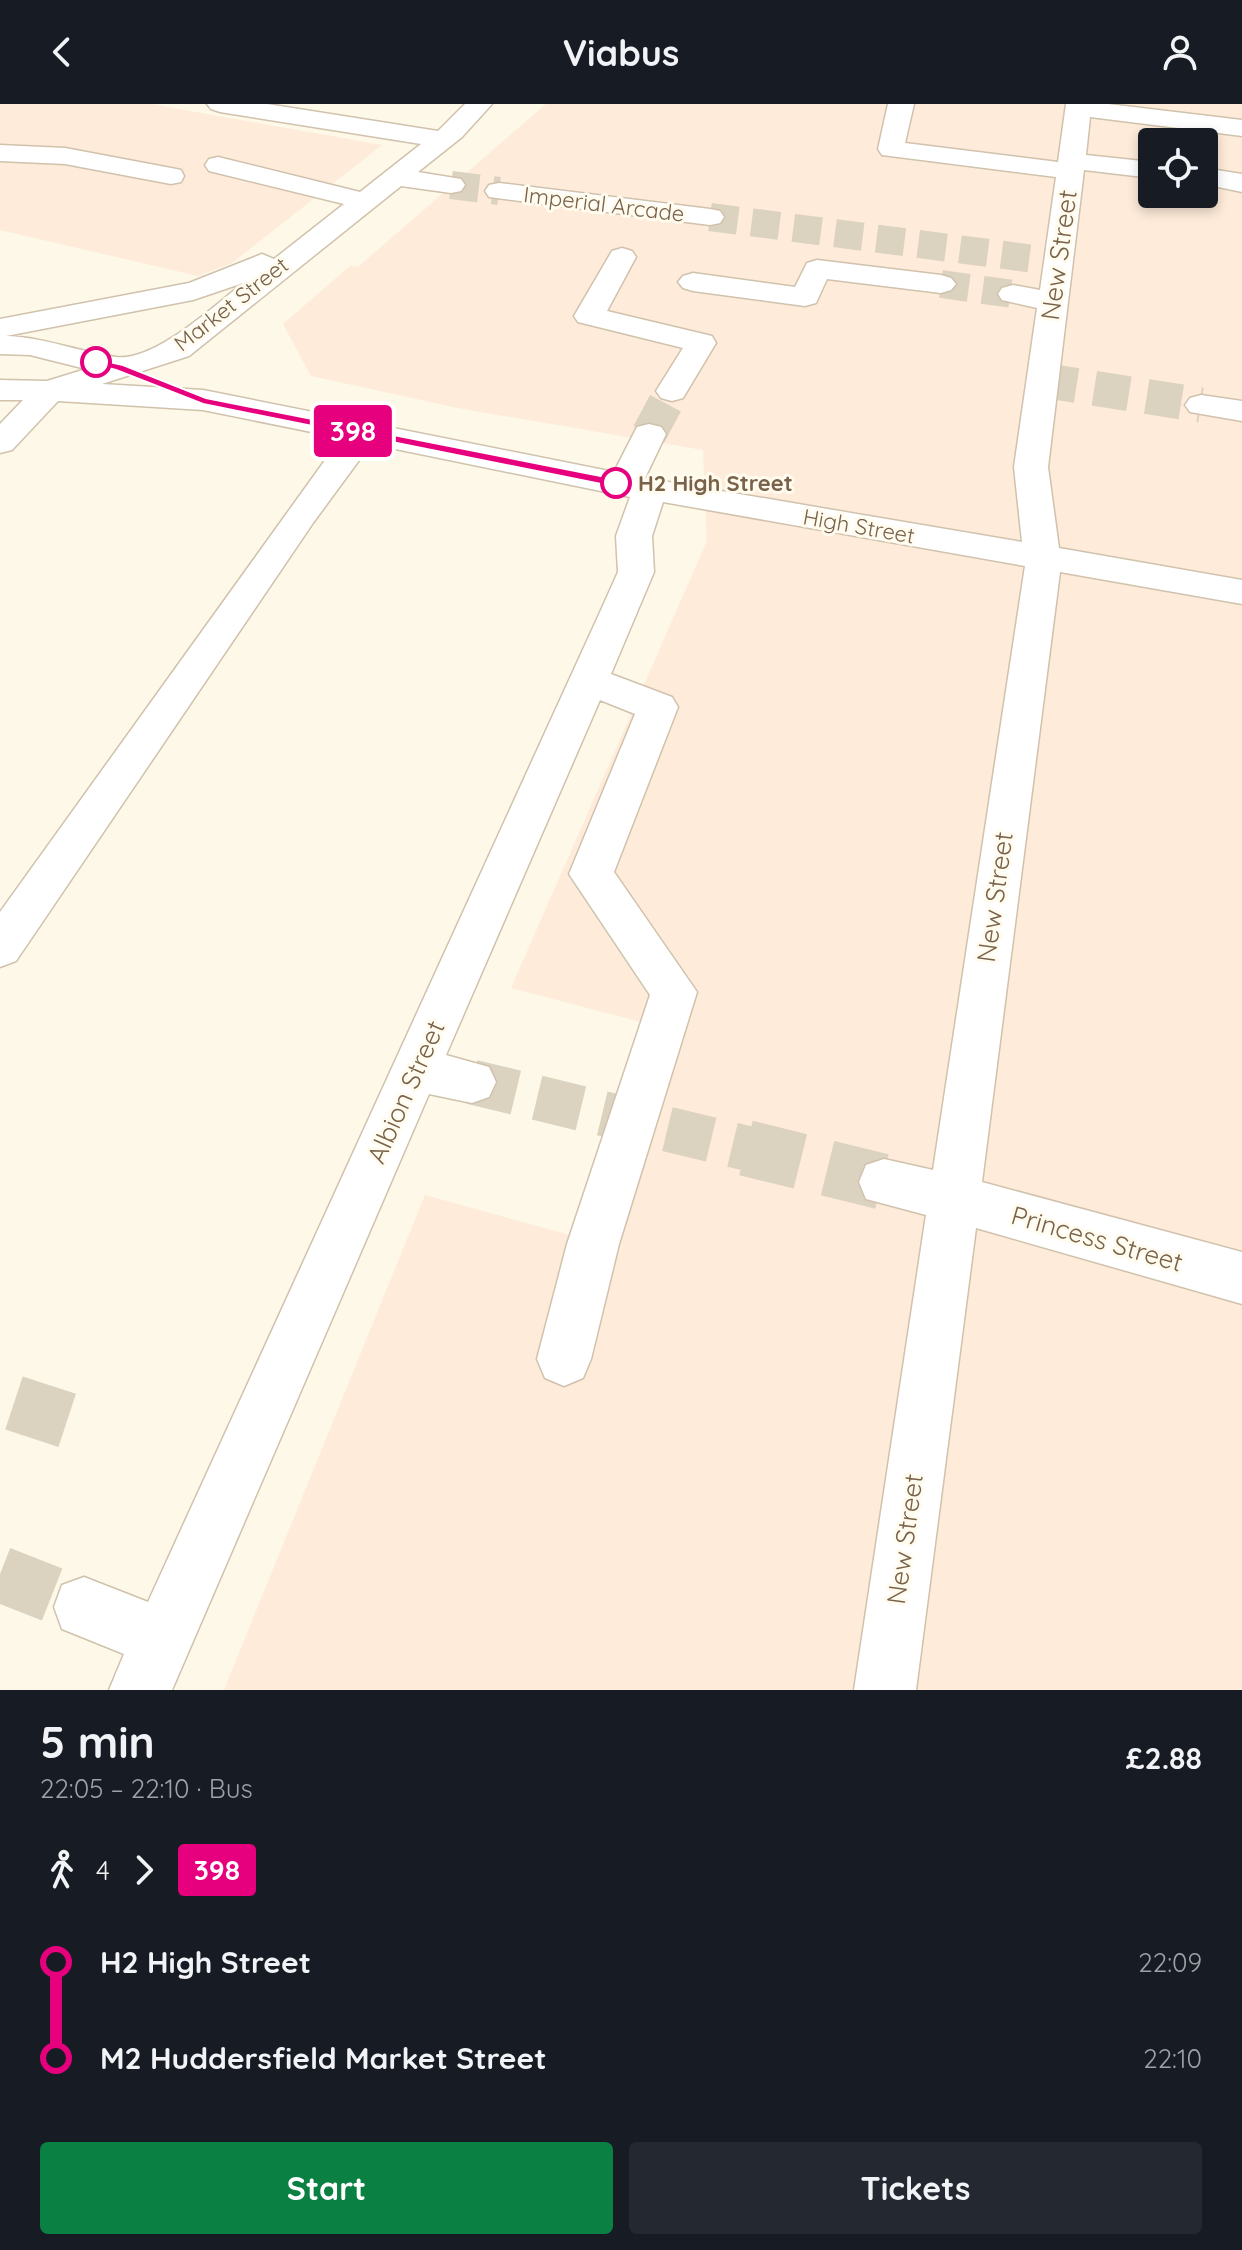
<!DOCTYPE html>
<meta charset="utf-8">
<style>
:root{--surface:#171b24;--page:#242831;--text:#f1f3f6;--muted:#9ea1a6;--accent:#0b8043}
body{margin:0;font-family:Quicksand,sans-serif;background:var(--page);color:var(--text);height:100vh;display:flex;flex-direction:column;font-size:30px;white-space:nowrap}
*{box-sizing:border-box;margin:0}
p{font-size:26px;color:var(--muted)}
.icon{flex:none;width:44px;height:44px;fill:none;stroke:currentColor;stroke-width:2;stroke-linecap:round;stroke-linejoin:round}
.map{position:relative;height:1586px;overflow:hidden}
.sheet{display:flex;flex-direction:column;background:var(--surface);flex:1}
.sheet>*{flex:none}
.badge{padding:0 16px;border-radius:6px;font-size:28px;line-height:52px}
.buttons{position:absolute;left:1138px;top:24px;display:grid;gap:16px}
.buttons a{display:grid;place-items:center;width:80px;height:80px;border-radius:8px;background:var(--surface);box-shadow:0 4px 12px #0003;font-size:40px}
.map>.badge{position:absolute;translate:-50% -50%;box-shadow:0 0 0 4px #fff}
.legs{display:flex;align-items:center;gap:12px;height:88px;padding:0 40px;font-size:26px}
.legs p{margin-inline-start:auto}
.headline{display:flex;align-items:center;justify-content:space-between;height:136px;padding:0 40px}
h1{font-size:44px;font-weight:700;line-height:60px}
.button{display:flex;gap:16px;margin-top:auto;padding:16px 40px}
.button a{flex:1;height:92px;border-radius:8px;background:var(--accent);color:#fff;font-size:32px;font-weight:700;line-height:92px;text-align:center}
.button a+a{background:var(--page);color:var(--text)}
ul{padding:0 40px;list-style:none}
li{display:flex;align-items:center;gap:28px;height:96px;font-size:30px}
li i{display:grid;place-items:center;width:12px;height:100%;margin:0 10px;background:currentColor}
li i::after{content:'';width:20px;height:20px;margin:-10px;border:6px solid;border-radius:50%;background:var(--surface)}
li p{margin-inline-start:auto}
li:first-child i{background:linear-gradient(#0000 50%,currentColor 0)}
li:last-child i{background:linear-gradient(currentColor 50%,#0000 0)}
header{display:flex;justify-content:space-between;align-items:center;height:104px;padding:0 40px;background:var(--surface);font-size:36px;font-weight:700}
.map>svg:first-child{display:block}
.commercial{fill:#feebda;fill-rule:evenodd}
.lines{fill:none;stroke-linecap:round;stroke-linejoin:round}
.minor-tunnel-far3{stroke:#dcd2c0;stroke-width:28;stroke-dasharray:28 14;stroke-linecap:butt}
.minor-tunnel-far2{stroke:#dcd2c0;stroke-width:35;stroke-dasharray:35 18;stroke-linecap:butt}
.minor-tunnel-far1{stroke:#dcd2c0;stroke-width:45;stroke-dasharray:45 22;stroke-linecap:butt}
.minor-tunnel{stroke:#dcd2c0;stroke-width:56;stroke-dasharray:56 28;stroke-linecap:butt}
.minor-casing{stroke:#d0c2ac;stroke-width:3}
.minor{fill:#fff;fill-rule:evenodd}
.line-1{fill:#e6007e;stroke:#fff;stroke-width:2}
.stop-1-dot{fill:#fff;stroke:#e6007e;stroke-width:4}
.labels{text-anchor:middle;stroke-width:6;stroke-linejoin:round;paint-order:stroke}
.far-street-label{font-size:22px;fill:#78624a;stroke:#fffbee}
.far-stop-label{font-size:22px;font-weight:bold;fill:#78624a;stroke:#fffbee;text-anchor:start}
.street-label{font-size:26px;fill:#78624a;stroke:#fffbee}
</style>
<header><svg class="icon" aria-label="back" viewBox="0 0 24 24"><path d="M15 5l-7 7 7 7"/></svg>Viabus<svg class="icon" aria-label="person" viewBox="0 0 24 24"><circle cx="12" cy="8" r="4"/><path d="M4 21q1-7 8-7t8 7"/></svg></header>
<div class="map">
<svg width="1242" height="1586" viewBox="0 0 1242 1586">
<rect width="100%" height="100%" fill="#fdf8e7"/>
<path class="commercial" d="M0 0H151L382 41 232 159 198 172 0 126Z
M546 0H1242V1586H224L425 1091 573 1132 645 919 511 884 707 437 703 346 458 304 311 272 283 220 350 162 358 163ZM1152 38H1204V90H1152Z"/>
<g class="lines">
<path class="minor-tunnel-far3" d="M451 81 499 87
M710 113 1058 158
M941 180 1013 190"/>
<path class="minor-tunnel-far2" d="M1042 276 1201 301
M649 330 672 287"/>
<path class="minor-tunnel-far1" d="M472 978 754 1046"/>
<path class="minor-tunnel" d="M746 1044 884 1078
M14 1299 78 1320
M0 1470 84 1503"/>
<defs>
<path id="minor" d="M207 0H267L438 27 465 0H492L462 33 418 68 461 75 465 81 461 87 451 89 401 82 189 252 102 280 203 286 614 368 637 323 649 320 661 323 666 330 645 374 1022 438 1014 363 1037 204 1002 196 998 190 1002 184 1013 181 1040 186 1056 73 882 51 878 45 888 0H914L905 39 1058 58 1066 0H1108L1242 16V32L1090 13 1086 51 1152 58V74L1084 66 1048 363 1059 444 1242 476V500L1060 468 982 1078 1242 1148V1200L976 1124 916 1586H854L926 1111 866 1095 859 1078 866 1061 884 1055 933 1066 1025 462 663 398 652 432 654 468 611 570 672 593 678 603 614 768 697 888 619 1140 591 1255 583 1274 564 1282 545 1274 537 1255 567 1140 650 891 569 770 635 610 600 596 446 951 489 963 496 978 489 993 472 999 429 990 172 1586H109L124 1550 62 1525 54 1503 62 1481 84 1473 148 1498 601 506 618 468 616 432 630 393 371 340 313 419 16 857 0 863V808L341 334 203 306 58 297 12 346 0 349V320L23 296H0V276L47 277 86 265 30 251 0 250V215L189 179 262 150 274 155 344 100 209 67 205 61 209 55 218 53 360 88 421 40 220 8 211 5ZM243 179C214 202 154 258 116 253 79 248 44 233 6 232L193 196Z
M0 41 65 44 171 64 181 66 184 72 181 78 171 80 65 60 0 57Z
M1204 64 1242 70V88L1204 80Z
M499 79 710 105 720 107 724 113 720 119 710 121 489 93 485 87 489 81Z
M622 144 632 147 636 153 607 207 712 232 716 239 683 294 672 297 661 294 656 287 683 244 578 218 574 212 612 147Z
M817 156 941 171 951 174 956 180 951 186 941 189 827 175 816 199 805 202 693 187 683 184 678 178 683 172 693 169 795 183 807 159Z
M1201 291 1242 297V317L1190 308 1185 301 1190 294Z"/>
</defs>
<use href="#minor" class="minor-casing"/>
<use href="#minor" class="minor"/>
</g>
<path class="line-1" d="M96 255 123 261 206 294 616 375 622 379 616 383 203 300 116 266 92 260 90 258Z"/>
<g class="stop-1-dot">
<circle cx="96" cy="258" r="14"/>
<circle cx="616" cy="379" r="14"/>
</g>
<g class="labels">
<g class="far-street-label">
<text transform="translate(604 100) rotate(7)" y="8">Imperial Arcade</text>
<text transform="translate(231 200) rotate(-38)" y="8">Market Street</text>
<text transform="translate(859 422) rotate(10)" y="8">High Street</text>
</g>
<g class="far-stop-label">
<text x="638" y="387">H2 High Street</text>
</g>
<g class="street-label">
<text transform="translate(1059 151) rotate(-82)" y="9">New Street</text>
<text transform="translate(995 793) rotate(-82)" y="9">New Street</text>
<text transform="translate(406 988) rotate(-66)" y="9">Albion Street</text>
<text transform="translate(1097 1135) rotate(16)" y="9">Princess Street</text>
<text transform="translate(905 1435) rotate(-82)" y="9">New Street</text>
</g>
</g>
</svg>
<div class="buttons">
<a><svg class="icon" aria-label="locate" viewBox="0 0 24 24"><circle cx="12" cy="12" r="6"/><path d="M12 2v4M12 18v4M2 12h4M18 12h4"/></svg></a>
</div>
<b class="badge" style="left:353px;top:327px;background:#e6007e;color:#fff">398</b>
</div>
<section class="sheet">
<div class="headline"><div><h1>5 min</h1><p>22:05 – 22:10 · Bus</p></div><b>£2.88</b></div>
<div class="legs"><svg class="icon" aria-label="walk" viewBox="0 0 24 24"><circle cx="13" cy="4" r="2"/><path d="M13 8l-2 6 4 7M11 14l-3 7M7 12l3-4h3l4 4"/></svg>4<svg class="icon" aria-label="forward" viewBox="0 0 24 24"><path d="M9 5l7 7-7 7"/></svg><b class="badge" style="background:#e6007e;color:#fff">398</b></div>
<ul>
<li><i style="color:#e6007e"></i><b>H2 High Street</b><p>22:09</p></li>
<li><i style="color:#e6007e"></i><b>M2 Huddersfield Market Street</b><p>22:10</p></li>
</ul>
<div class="button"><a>Start</a><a>Tickets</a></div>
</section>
